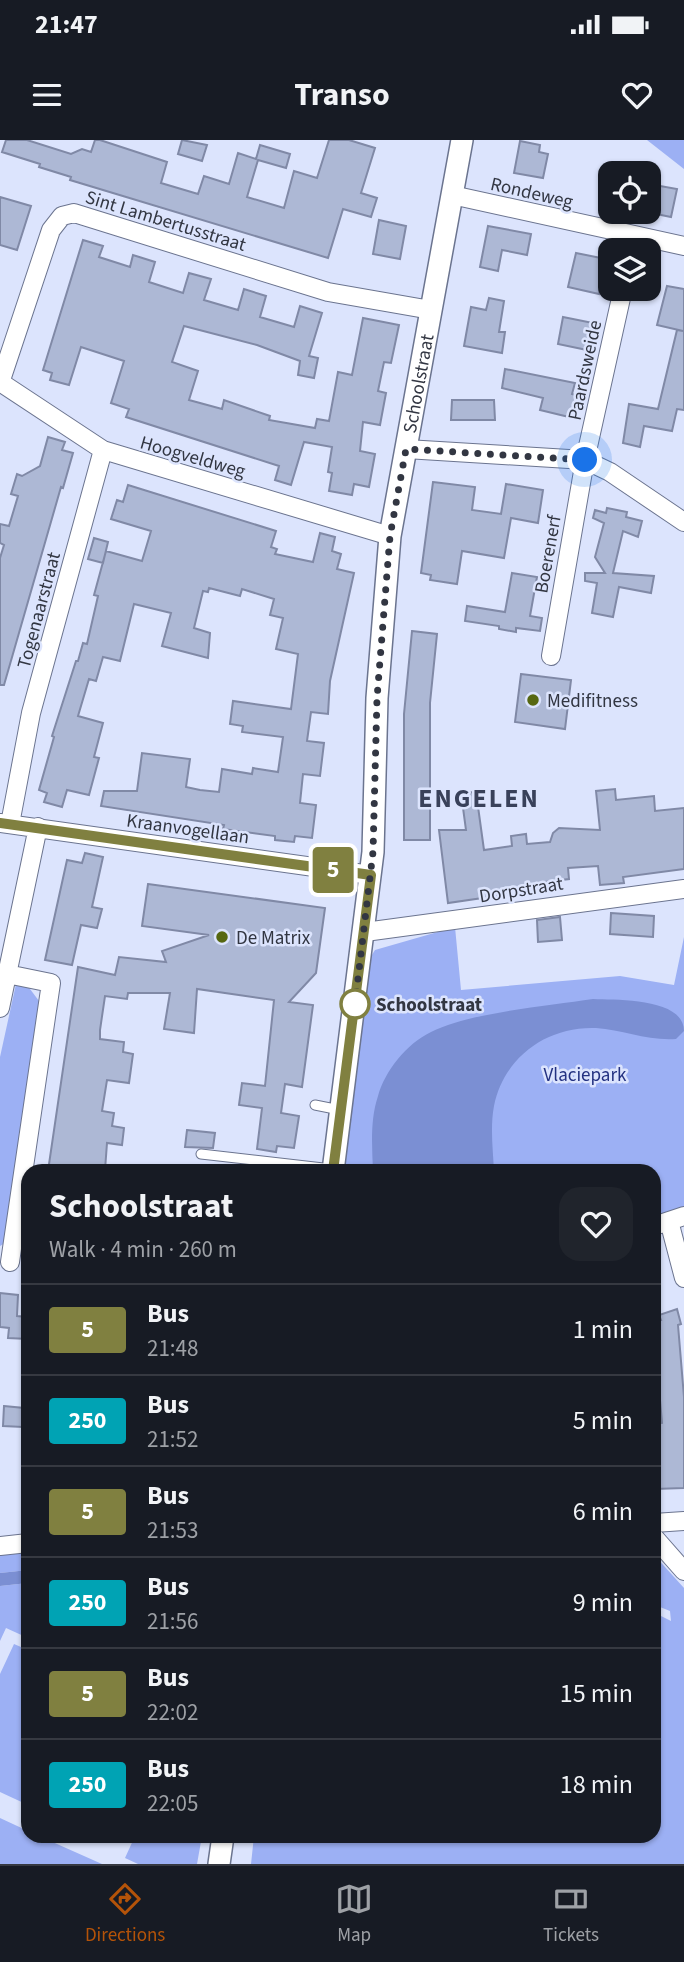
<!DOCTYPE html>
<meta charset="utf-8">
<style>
:root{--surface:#171b24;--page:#20242c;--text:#f1f3f6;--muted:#9ea1a6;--line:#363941;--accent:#b45309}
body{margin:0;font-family:"Source Sans 3",sans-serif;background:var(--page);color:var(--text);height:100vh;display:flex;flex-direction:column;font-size:26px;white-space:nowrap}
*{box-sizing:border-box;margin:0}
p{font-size:23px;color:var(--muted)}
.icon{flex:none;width:38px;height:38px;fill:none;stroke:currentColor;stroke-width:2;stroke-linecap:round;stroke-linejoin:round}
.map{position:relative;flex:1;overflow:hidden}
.details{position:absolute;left:21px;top:1024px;width:640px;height:679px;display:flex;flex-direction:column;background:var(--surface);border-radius:21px;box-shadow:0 2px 5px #0004}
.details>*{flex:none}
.badge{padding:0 14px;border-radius:5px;font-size:24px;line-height:46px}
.buttons{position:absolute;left:598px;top:21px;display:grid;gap:14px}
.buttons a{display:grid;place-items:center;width:63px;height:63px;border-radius:14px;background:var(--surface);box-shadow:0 2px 5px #0004;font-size:35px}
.you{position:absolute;width:35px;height:35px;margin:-18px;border:5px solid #fff;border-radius:50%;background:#1a73e8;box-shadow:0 0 0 10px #1a73e833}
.map>.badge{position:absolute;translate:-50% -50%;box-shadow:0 0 0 4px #fff}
.round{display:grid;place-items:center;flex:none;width:74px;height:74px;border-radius:21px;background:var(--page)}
.summary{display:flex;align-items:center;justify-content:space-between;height:119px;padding:0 28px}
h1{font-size:33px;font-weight:700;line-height:52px}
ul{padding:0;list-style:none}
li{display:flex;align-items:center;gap:21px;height:91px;padding:0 28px;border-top:2px solid var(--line)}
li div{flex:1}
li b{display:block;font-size:26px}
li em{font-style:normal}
li .badge{min-width:77px;font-weight:700;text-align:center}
.status{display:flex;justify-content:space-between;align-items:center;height:49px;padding:0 35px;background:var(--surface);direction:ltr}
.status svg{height:19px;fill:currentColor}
header{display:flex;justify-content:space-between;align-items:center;height:91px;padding:0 28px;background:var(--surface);font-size:32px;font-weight:700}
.tab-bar{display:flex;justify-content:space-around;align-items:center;height:98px;border-top:2px solid var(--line);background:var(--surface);font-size:19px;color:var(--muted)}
.tab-bar a{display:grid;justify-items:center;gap:4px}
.tab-bar .on{color:var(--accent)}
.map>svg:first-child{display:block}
.green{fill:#9cb0f4}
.water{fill:#7b8fd3}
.building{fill:#adb8d5;stroke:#8089a6;stroke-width:2}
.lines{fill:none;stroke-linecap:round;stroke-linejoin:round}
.service-casing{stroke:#6b748f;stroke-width:11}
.minor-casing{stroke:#6b748f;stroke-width:20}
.tertiary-casing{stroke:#6b748f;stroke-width:24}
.service{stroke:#fff;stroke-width:9}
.minor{stroke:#fff;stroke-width:18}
.tertiary{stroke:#fff;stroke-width:21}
.line-casing{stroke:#fff;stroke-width:16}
.line{stroke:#808040;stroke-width:10}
.walk{stroke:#323642;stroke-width:7;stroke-dasharray:0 12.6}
.poi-dot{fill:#566711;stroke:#dce4fd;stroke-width:2.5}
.stop-dot{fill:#fff;stroke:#808040;stroke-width:3.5}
.labels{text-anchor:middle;stroke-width:5;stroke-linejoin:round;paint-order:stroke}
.street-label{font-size:19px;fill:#323642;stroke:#dce4fd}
.poi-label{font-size:19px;fill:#323642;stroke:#dce4fd;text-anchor:start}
.stop-label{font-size:19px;font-weight:bold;fill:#323642;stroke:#dce4fd;text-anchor:start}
.park-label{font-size:19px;fill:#243282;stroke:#dce4fd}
.district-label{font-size:26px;font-weight:bold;letter-spacing:2px;fill:#39415a;stroke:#dce4fd}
</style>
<div class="status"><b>21:47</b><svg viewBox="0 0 49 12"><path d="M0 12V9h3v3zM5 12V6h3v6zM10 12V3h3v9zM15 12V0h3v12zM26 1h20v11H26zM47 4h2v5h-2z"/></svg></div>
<header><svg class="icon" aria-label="menu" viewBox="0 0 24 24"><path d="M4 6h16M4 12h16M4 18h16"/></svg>Transo<svg class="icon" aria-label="heart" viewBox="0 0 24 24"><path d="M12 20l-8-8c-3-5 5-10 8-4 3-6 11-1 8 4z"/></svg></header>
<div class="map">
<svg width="684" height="1724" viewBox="0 0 684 1724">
<rect width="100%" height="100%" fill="#dce4fd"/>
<path class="green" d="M647 0H684V29Z
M455 787 461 850 620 836 674 845 684 797V1068L655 1078 654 1031H340L370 818 375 810Z
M16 844 27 845 42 865 5 1103 0 1106V917Z
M28 1413V1430L0 1433V1415Z
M655 1416 684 1448V1724H251L254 1696H654L655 1473 671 1481 670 1471 655 1465Z
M28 1443V1498L6 1488 0 1501V1446Z
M14 1504 28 1510V1665L0 1652V1534Z
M0 1678 28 1691V1696H39L102 1724H0Z
M135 1696H202L197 1724H138L125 1718Z"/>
<path class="water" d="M593 859C618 860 684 858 684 891L676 899C648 901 623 890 596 888 547 886 504 917 494 966 490 987 493 1010 494 1031H373C372 1006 370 980 378 956 385 931 406 904 431 892 472 872 547 866 593 859Z
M28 1430V1443L0 1446V1433Z"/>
<path class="building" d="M6 0H27L71 14 82 9 91 12 95 0H100L167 22 161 43 198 54 204 36 229 44 238 13 256 19 260 5 290 14 286 28 258 20 247 57 284 68 294 31 317 38 329 0H349L375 8 361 53 377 58 371 77 343 69 328 118 70 40 71 37 39 27 40 24 2 12Z
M182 0 207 5 202 21 178 14Z
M520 1 540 5 539 12 548 14 543 38 514 33Z
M649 44 677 49 671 77 651 73Z
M0 57 31 66 17 110 0 105Z
M379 80 406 86 400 119 373 114Z
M488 86 531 94 527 115 502 110 498 131 480 127Z
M83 100 103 106 99 117 130 127 133 115 155 122 149 142 183 153 189 133 211 139 204 160 238 170 244 149 266 156 260 177 294 187 300 166 322 173 309 216 318 218 314 238 298 235 300 221 257 205 184 186 172 222 198 231 189 260 222 269 224 260 270 276 269 280 315 288 317 279 329 281 338 232 352 235 363 178 399 185 391 223 384 222 378 251 386 253 380 285 363 282 360 311 375 314 369 347 354 344 352 355 329 351 332 333 328 332 332 307 304 302 291 345 275 340 279 326 126 277 129 269 111 263 124 221 81 207 69 245 50 240 52 233 43 230Z
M576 113 606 119 599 154 568 147Z
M667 146 684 149V270L677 269 672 291 644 286 640 307 623 303 629 264 658 269 677 190 683 191 657 185Z
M489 158 504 161 499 192H505L502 213 464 206 471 167 486 170Z
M563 177 593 183 587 210 558 204Z
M505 229 575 243 572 254 579 256 573 278 540 270 543 258 502 248Z
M452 260H494L495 280H451Z
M48 297 65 302 62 310 73 313 63 348 61 347 4 545H0V418L4 405 0 403V384L9 386 18 356 11 354 17 334 22 336 40 326Z
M433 342 475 347 472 370 501 374 506 344 543 350 538 383 511 378 504 418 462 411 457 444 430 440 431 435 421 433Z
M128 345 276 391 271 407 277 409 275 414 313 422 320 393 335 397 332 411 341 414 337 429 354 433 330 541 328 574 311 572 307 601 324 603 320 636 303 634 300 663 316 665 312 698 295 696 294 702 275 700V696L223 689 224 685 101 666 104 651H137L142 613 190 619 186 647 200 650 219 652 222 629 252 634 253 628 278 632 283 597 242 592 243 586 230 584 233 561 291 569 298 514 276 509 283 478 270 475 274 459 242 449 240 456 209 448 208 452 203 451 194 488 210 493 208 518 162 506 171 473 134 464 120 521 103 517 96 541 89 539 78 576 103 583 94 617 99 618 89 655 67 650 62 667 44 662 47 653 39 650 54 597 52 596 76 521H78L83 503 87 504 98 456 94 455 106 411 142 421 151 391 111 379 117 360 123 362Z
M607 368 627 372 626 377 642 381 638 397 623 391 613 433 654 436 651 453 619 447 613 477 592 473 597 443 585 441V433H605L595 417 604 383 593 378 595 370 606 373Z
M94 398 108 402 103 423 88 419Z
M512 433 537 437 530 476 542 478 540 491 516 488V492L499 489V486L465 481 467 466 505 472Z
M412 491 437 494 430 563V700H404V574Z
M521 534 571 540 565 589 515 582Z
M615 649 616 660 654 656 655 671 684 668V729L623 737 624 743 600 745 598 726 568 728 569 739 544 742 545 749 448 763 439 690H466L461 653 476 652 484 710 512 706 511 696 526 694 527 704 550 702 553 693 559 688 600 690 596 651Z
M85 713 103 717 92 767 102 769 97 788 81 785 72 825 45 820 67 720 82 723Z
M148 744 325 768 316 833 289 862 313 865 302 947 285 944 281 973 299 976 294 1008 277 1006 276 1012 257 1009 262 968 239 965 242 943 265 946 274 860 197 849 194 893 164 889 170 853H128L127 859 105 856 100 890V899L124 902 123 912 133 914 129 943 107 940 102 971 114 973 112 986 124 988 122 1005 107 1003 105 1030 64 1026 63 1031H48L78 827 115 835 119 817 166 822 162 811 209 795 142 786Z
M611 773 654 776 653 797 610 794Z
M560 777 562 800 538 802 537 780Z
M187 990 215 993 213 1008 185 1007Z
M0 1153 18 1155 17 1176 28 1177V1199L8 1198 9 1188 0 1187Z
M677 1169 681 1184 678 1185 684 1257V1348L655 1349 654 1284 662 1283 659 1249 654 1250V1182L661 1180 659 1175Z
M4 1266 24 1268 23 1287 3 1286Z"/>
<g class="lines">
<defs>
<path id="service" d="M315 965 340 970
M201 1014 332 1029"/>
<path id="minor" d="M452 55 684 106
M0 242 103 310 390 396
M0 243 51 90 62 76 74 73 328 152 431 170
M406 309 585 320 610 332 684 382
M551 516 585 320 623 149
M0 683 371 735
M10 684 31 573 103 310
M365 792 684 749
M7 834 51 843 10 1122
M0 868 38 687
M669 1081 684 1138
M654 1086 684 1076
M654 1383 684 1381
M654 1397 684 1431
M0 1406 28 1403"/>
<g id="tertiary">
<path id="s1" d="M333 1031 373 712 377 558 390 396 462 0"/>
<path d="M219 1724 223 1696"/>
</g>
</defs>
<use href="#service" class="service-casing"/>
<use href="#minor" class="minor-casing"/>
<use href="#tertiary" class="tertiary-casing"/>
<use href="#service" class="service"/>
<use href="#minor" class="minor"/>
<use href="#tertiary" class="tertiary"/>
</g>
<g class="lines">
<defs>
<path id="line" d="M0 683 371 735 333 1031"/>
</defs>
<use href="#line" class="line-casing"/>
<use href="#line" class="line"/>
<path class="walk" d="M355 864 373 712 377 558 390 396 406 309 585 320"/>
</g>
<g class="poi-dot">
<circle cx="533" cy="560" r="7"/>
<circle cx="222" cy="797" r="7"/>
</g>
<circle class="stop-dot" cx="355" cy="864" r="14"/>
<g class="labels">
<g class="street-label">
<text transform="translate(532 52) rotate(13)" y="7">Rondeweg</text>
<text transform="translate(166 80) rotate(17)" y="7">Sint Lambertusstraat</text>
<text transform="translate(584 230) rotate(-78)" y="7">Paardsweide</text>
<text dy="7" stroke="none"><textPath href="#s1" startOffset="793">Schoolstraat</textPath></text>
<text transform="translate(193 316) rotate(16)" y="7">Hoogveldweg</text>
<text transform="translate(547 414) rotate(-80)" y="7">Boerenerf</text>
<text transform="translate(38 470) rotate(-75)" y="7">Togenaarstraat</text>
<text transform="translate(188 688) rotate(8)" y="7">Kraanvogellaan</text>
<text transform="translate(521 749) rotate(-9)" y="7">Dorpstraat</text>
</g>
<g class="poi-label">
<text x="547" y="567">Medifitness</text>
<text x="236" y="804">De Matrix</text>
</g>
<g class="stop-label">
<text x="376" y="871">Schoolstraat</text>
</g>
<g class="park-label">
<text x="585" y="941">Vlaciepark</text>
</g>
<g class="district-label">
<text x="479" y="667">ENGELEN</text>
</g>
</g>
</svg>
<div class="buttons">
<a><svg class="icon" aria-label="locate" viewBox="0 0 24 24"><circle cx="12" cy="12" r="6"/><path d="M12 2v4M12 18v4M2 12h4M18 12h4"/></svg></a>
<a><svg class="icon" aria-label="layers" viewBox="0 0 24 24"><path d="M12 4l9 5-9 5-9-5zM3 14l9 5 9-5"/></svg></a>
</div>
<div class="you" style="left:585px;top:320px"></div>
<b class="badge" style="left:333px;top:730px;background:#808040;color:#fff">5</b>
<section class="details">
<div class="summary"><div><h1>Schoolstraat</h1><p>Walk · 4 min · 260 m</p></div><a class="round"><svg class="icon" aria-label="heart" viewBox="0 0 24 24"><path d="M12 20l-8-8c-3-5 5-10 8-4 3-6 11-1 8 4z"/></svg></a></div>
<ul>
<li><span class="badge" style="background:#808040;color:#fff">5</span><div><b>Bus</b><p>21:48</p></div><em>1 min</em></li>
<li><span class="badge" style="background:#00a3b4;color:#fff">250</span><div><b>Bus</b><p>21:52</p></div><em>5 min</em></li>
<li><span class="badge" style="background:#808040;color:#fff">5</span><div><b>Bus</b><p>21:53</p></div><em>6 min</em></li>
<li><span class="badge" style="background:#00a3b4;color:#fff">250</span><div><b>Bus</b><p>21:56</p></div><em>9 min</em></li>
<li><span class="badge" style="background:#808040;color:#fff">5</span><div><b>Bus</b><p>22:02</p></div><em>15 min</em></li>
<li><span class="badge" style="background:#00a3b4;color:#fff">250</span><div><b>Bus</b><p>22:05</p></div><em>18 min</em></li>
</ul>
</section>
</div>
<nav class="tab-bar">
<a class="on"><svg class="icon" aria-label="directions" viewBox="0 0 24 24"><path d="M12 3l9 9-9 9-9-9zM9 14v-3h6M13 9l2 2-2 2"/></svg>Directions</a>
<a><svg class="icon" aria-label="map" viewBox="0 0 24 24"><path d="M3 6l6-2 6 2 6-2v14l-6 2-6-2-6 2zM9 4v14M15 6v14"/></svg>Map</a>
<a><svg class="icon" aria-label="tickets" viewBox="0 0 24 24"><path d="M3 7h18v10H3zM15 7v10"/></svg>Tickets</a>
</nav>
